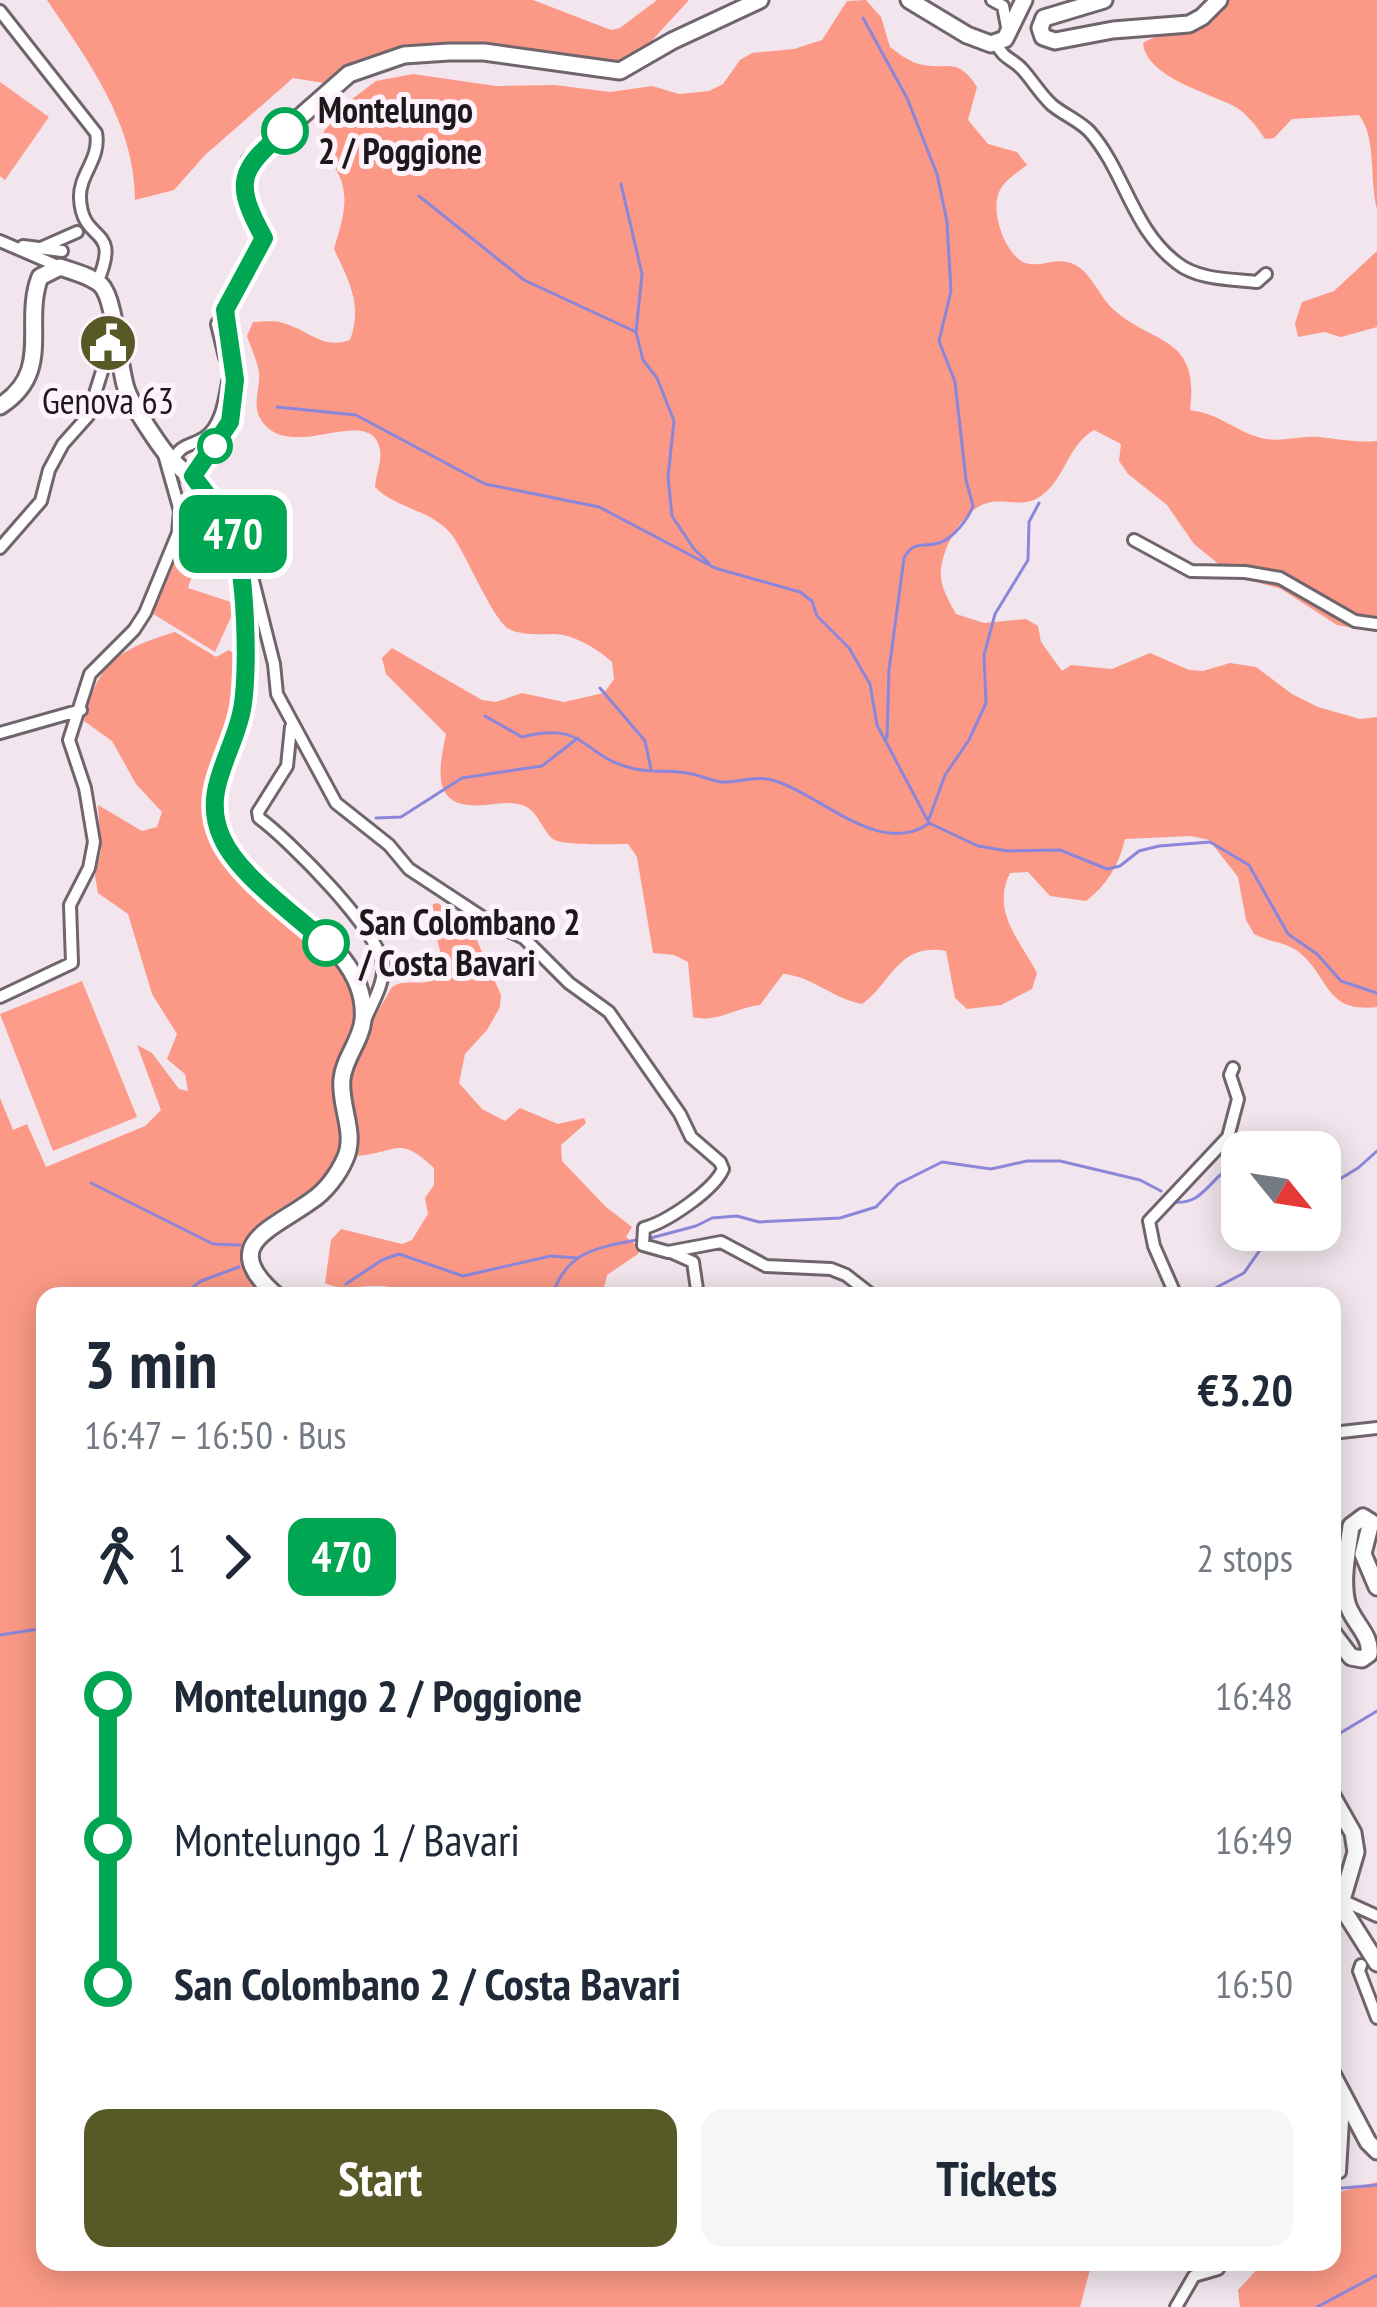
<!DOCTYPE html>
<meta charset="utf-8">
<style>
:root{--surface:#fff;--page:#f6f6f7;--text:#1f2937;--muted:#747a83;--accent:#575a27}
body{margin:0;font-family:"PT Sans Narrow",sans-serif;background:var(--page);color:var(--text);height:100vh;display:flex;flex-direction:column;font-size:45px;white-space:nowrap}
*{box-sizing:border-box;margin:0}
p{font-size:39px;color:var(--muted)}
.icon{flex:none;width:66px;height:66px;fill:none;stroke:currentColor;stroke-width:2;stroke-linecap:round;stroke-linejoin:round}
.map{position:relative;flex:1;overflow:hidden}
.details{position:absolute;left:36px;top:1287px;width:1305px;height:984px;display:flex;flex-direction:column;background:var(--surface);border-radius:24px;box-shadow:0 6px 30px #0003}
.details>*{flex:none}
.badge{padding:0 24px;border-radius:18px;font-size:42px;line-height:78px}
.needle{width:78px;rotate:120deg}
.tools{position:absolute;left:1221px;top:1131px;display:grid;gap:24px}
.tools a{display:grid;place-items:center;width:120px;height:120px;border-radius:24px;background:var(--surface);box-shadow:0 6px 30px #0003;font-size:60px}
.map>.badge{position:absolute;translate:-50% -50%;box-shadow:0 0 0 6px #fff}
.legs{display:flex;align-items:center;gap:18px;height:132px;padding:0 48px;font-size:39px}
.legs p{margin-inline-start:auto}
.overview{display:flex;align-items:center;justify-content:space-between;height:204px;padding:0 48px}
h1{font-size:66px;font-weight:800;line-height:90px}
.action{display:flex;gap:24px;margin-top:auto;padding:24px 48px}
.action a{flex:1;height:138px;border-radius:24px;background:var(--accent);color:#fff;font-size:48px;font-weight:800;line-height:138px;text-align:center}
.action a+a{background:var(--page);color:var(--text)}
ul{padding:0 48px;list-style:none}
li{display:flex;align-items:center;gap:42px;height:144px;font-size:45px}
li i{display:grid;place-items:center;width:18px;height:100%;margin:0 15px;background:currentColor}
li i::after{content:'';width:30px;height:30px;margin:-15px;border:9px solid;border-radius:50%;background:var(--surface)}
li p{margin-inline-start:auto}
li:first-child i{background:linear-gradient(#0000 50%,currentColor 0)}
li:last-child i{background:linear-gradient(currentColor 50%,#0000 0)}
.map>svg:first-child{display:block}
.green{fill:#fd9c8a}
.forest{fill:#fb9986}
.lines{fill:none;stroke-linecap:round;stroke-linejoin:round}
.stream{stroke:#8b86d9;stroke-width:3}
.street-casing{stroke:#71656d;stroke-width:16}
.secondary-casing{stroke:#71656d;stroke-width:21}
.street{stroke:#fff;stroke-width:10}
.secondary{stroke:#fff;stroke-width:15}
.line-1-casing{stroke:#fff;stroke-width:27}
.line-1{stroke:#00a651;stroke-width:18}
.stop-1-dot{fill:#fff;stroke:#00a651;stroke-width:6}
.labels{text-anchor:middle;stroke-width:10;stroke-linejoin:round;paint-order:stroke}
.stop-label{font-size:36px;font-weight:bold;fill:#1c181b;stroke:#fef3fa;text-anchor:start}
.poi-label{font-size:36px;fill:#1c181b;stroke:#fef3fa}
</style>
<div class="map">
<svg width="1377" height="2307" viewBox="0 0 1377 2307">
<rect width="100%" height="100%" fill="#f2e5ed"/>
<path class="green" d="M0 82 49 117 5 180 0 176Z
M176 542 201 550 188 588 237 604 215 652 150 612Z
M82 981 137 1117 53 1151 0 1014Z"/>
<path class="forest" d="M47 0H533L611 30 620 28 657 0H689L634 60 620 68 402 50 354 67 330 84 293 78 205 155 174 190 135 200C135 124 89 62 47 0Z
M866 0 881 17 890 47C898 53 907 60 916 63 944 73 956 53 977 87L968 120 988 144 1017 152 1027 165C1018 172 1005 180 1000 190 989 209 1005 255 1025 263 1040 268 1055 257 1071 263 1092 271 1098 296 1114 310 1153 345 1200 335 1190 410 1220 414 1235 431 1261 438 1280 443 1300 435 1319 437 1340 439 1356 443 1377 441V632L1337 625 1281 589 1232 575 1194 544 1167 505 1128 474 1119 461 1121 444 1094 430C1066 447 1066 478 1042 495 1025 509 1006 498 987 503 963 510 943 546 941 570 939 585 949 601 956 614L984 623 1026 619 1038 626 1041 642 1062 671 1071 665 1112 669 1150 653 1189 670 1203 671 1230 663 1256 667 1292 694 1318 707 1360 719 1377 717V1007C1325 1013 1330 978 1300 953 1288 942 1268 942 1254 934L1246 920 1238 877 1209 840 1191 836 1125 839C1119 865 1107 885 1086 901L1050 896 1028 872 1010 873C991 911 1019 939 1037 973L1032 989 1001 1005 967 1009 955 998 946 951C898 942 892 983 862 1004 833 999 812 976 783 974L760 1005C735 1008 717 1023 693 1017L688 962 674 955 653 953 637 857 628 844C613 844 563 846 553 839 541 829 539 811 522 805 509 801 497 804 485 805 431 810 438 772 446 734L386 674 382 658 392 648 482 700 496 702 522 693 564 702 604 693 614 679 612 662C598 649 573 634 554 634 540 634 523 636 509 629 493 620 467 556 452 535 433 510 396 509 375 487 376 474 382 462 380 450 372 403 296 460 265 425 249 408 261 391 259 372 257 360 251 348 247 336L253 322C262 322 274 320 283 323 309 330 322 350 350 340 363 305 349 281 334 249 348 202 352 186 320 146L324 131 352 99 376 81 413 74 496 86 555 85 610 92 652 86 679 94 709 91 723 84 740 60 752 53 794 49 822 40 847 1Z
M1227 0H1377V209C1369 179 1377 138 1359 115L1292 119 1274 138 1265 139C1257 127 1246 112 1232 105 1205 92 1146 76 1143 43 1173 25 1205 39 1227 0Z
M1377 251V327L1341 337 1324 332 1298 337 1295 323 1302 302 1334 291Z
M175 632 216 657 229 650 234 654C236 678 239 703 232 727 221 762 197 794 212 831 236 891 360 955 357 1013 356 1036 337 1057 334 1082 331 1109 350 1137 336 1163 312 1209 193 1223 263 1296H45V2262H1092L1080 2307H0V1098L13 1130 27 1124 46 1167 145 1126 161 1110 137 1045 152 1053 179 1089 188 1091 185 1074 167 1059 177 1034 152 994 128 914 98 893 95 876 101 851 98 805 142 831 157 827 162 812 136 784 112 741 84 721C97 663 119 649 175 632Z
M438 903 475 936 501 995 500 1007 487 1030 465 1054 459 1083 482 1109 505 1121 520 1108 558 1124 584 1118 586 1123 561 1145 562 1161 606 1207 632 1227 626 1237 640 1248 638 1254 607 1275 602 1296H400L399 1291C376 1278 348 1295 325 1283L331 1240 341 1229 402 1244 412 1240 428 1214 425 1198 434 1185V1168C398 1135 400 1152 357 1156L347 1084 357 1048 392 987C408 977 424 989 440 976 447 950 428 931 433 904Z
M1377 2182V2307H1240L1238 2290 1264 2262H1332V2194Z"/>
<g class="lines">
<path class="stream" d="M863 18 907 98 937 174 947 222 951 291 939 341 955 382 966 480 973 506C968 519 954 538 939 543 922 548 914 540 904 558L889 670 887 738
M621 184 642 274 636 332 643 360 657 378 674 421 668 477 672 516 694 549 709 563
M419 196 524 280 634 331
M277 407 356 415 485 484 599 507 715 568 800 592 812 601 817 616 849 648 870 684 877 725 929 823 978 846 1008 851 1060 850 1107 869 1120 866 1139 851 1159 846 1210 842 1249 865 1288 934 1317 954 1341 981 1377 993
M600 688 645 741 651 769
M485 716 522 737C588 721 580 755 631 768 648 773 668 770 686 773 698 774 709 780 721 782 736 783 752 776 767 779 814 787 876 859 928 824
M376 818 401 817 462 778 542 766 578 738
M929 819 945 775 969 740 986 703 984 655 995 614 1028 560 1029 522 1039 503
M1320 1177 1336 1178
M91 1183 213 1244 240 1245
M1320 1191 1358 1168 1377 1151
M1173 1202C1206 1206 1210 1173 1242 1161
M647 1239 696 1226 712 1218 737 1216 759 1222 840 1218 876 1207 898 1184 942 1162 991 1169 1027 1161H1060L1140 1180 1161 1191
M346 1284 382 1260 399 1254 463 1276 551 1256 577 1258
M181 1296 201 1281 239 1267
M552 1296C566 1252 595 1248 637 1240
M1200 1296 1244 1273 1269 1237 1279 1230
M0 1635 45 1628
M1332 1738 1377 1711
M1332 2189 1377 2185
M1317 2307 1377 2275"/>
<defs>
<path id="street" d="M992 0 1003 6 1008 32
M0 11 96 133C101 159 79 174 80 198 82 246 123 223 97 283
M997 44C1002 58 1013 59 1022 69 1033 81 1040 94 1052 105 1064 115 1080 121 1090 132 1125 172 1132 229 1177 263 1198 280 1231 279 1257 282L1266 274
M0 241 60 267
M23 246 62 251
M43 247 77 232
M225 310 217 324 225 357
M173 461C181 443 190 447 204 438 221 427 225 400 228 382
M1134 540 1191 571 1245 572 1280 578 1355 621 1377 624
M244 545 274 664 277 694 336 803 389 845 409 869 488 921 524 938 569 983 609 1012 680 1114 691 1137 720 1162 723 1169C714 1190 667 1222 644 1228L643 1245 668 1252 721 1242 766 1266 831 1269 846 1275 873 1296
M0 548 41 501 49 470 63 444 88 416 114 333
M291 727 287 766 258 812 259 818C288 839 382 933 383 967 384 984 372 1004 365 1020
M0 733 81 710
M0 997 72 963 70 905 89 868 94 842 85 788 69 740 90 674 134 630 145 613 178 533 180 511 163 451
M673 1253 693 1262 698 1296
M1176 1296 1154 1246 1149 1221 1228 1137 1238 1099 1230 1075 1233 1068
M1332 1433 1377 1428
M1342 1900 1377 1916
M1361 1965 1359 1971 1377 2018
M1340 2172 1344 2103
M1194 2276 1218 2269 1222 2262
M1176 2307 1194 2276"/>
<path id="secondary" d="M909 0 967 35 991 44 1005 39 1024 0
M1104 0 1044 18 1040 28 1043 37 1055 41 1113 30 1189 24 1202 17 1219 0
M0 406C54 372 22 323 40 277L60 267C72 271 91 276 101 285 116 300 118 368 127 391 132 405 161 449 171 459 193 481 224 505 234 536 246 573 251 679 240 717 232 747 208 781 213 812 228 897 371 931 363 1020 361 1041 344 1058 342 1079 339 1106 357 1133 345 1159 338 1175 325 1192 311 1201 269 1231 218 1245 277 1296
M193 476 230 421 235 380 225 310 264 238 250 214 245 187 250 161 349 74 404 55 449 52H484L620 71 672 41 760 0
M1332 1632 1351 1657 1362 1659 1369 1654C1372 1635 1352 1622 1347 1603 1341 1579 1348 1550 1351 1526L1363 1517 1371 1522 1363 1554 1377 1587
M1332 1796 1353 1833 1356 1852 1342 1900 1346 1914 1377 1963
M1332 2074 1368 2142 1377 2151"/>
</defs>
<use href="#street" class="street-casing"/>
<use href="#secondary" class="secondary-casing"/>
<use href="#street" class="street"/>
<use href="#secondary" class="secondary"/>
</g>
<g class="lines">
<defs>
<path id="line-1" d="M285 131C239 170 233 182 264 238L225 310 235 380 230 422 193 476C205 494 222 510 231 529 246 562 250 678 241 714 231 758 201 792 222 838 239 876 295 914 326 943"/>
</defs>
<use href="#line-1" class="line-1-casing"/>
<use href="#line-1" class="line-1"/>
</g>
<defs>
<symbol id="civic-disc" viewBox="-11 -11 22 22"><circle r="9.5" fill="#575a27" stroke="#fef3fa"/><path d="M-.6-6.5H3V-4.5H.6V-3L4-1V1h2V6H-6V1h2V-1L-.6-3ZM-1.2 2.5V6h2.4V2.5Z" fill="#fff"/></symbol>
</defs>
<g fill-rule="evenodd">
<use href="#civic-disc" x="75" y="310" width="66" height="66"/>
</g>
<g class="stop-1-dot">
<circle cx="285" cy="131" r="21"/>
<circle cx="215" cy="446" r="15"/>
<circle cx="326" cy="943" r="21"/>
</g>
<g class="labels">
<g class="stop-label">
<text x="318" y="123">Montelungo<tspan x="318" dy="41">2 / Poggione</tspan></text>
<text x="359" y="935">San Colombano 2<tspan x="359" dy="41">/ Costa Bavari</tspan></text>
</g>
<g class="poi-label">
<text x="108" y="414">Genova 63</text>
</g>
</g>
</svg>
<div class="tools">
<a><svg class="needle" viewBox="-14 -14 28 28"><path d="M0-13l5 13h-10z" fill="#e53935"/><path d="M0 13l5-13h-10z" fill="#747a83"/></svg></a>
</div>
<b class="badge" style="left:233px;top:534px;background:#00a651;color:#fff">470</b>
<section class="details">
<div class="overview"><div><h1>3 min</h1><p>16:47 – 16:50 · Bus</p></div><b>€3.20</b></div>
<div class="legs"><svg class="icon" aria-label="walk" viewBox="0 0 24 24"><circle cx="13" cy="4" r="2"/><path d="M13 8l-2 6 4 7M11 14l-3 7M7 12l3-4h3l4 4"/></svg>1<svg class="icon" aria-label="forward" viewBox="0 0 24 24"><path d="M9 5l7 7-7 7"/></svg><b class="badge" style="background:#00a651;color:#fff">470</b><p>2 stops</p></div>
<ul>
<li><i style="color:#00a651"></i><b>Montelungo 2 / Poggione</b><p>16:48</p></li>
<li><i style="color:#00a651"></i><span>Montelungo 1 / Bavari</span><p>16:49</p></li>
<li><i style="color:#00a651"></i><b>San Colombano 2 / Costa Bavari</b><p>16:50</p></li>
</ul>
<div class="action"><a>Start</a><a>Tickets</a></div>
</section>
</div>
